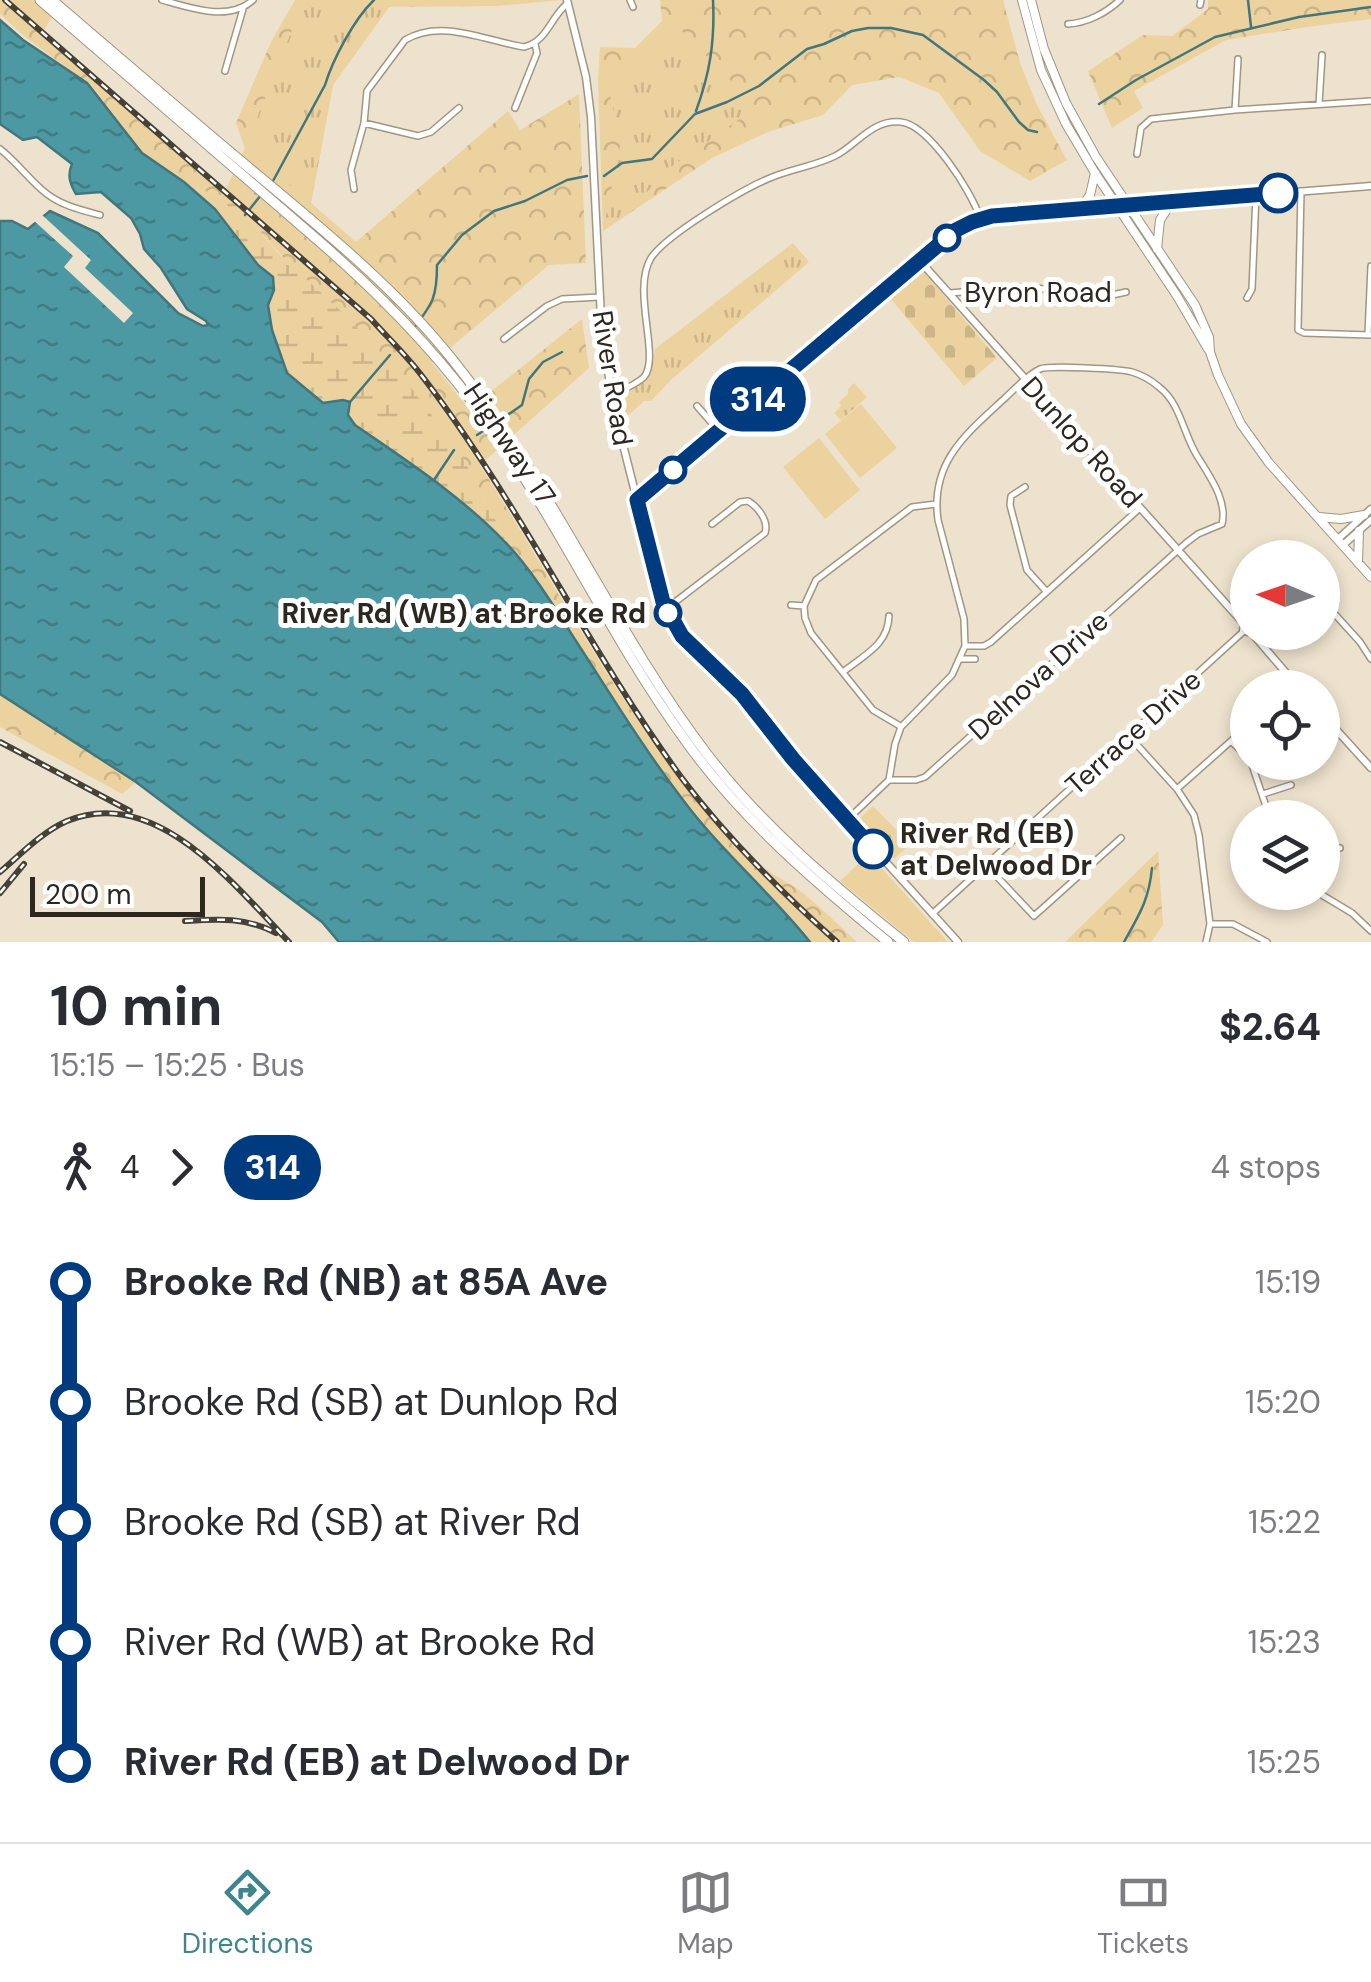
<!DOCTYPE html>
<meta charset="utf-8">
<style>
:root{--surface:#fff;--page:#f7f7f7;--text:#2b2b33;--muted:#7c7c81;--line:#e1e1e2;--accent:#3e858e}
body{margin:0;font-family:"DM Sans",sans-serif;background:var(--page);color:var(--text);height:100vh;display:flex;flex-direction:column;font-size:38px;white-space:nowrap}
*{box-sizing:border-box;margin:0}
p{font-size:32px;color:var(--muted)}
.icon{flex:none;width:55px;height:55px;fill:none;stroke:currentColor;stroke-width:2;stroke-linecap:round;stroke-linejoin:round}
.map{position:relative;height:942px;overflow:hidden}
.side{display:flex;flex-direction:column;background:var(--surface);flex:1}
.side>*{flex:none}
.badge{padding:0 20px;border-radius:32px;font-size:35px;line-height:65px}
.needle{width:65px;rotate:272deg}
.tools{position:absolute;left:1230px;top:540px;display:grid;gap:20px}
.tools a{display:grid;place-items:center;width:110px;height:110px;border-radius:50%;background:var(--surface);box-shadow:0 5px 15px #0003;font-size:50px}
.scale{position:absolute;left:30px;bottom:25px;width:175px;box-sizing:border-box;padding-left:10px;border:5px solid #2c2820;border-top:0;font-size:28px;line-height:35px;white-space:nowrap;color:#2c2820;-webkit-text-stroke:8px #fff;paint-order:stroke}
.map>.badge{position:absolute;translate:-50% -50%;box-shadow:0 0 0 5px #fff}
.legs{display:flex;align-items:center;gap:15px;height:110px;padding:0 50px;font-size:32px}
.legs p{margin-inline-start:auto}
.summary{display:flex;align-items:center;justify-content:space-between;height:170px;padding:0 50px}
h1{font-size:55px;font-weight:700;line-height:75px}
ul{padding:0 50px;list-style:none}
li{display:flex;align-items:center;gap:35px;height:120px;font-size:38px}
li i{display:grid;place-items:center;width:15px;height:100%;margin:0 12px;background:currentColor}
li i::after{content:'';width:25px;height:25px;margin:-12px;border:8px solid;border-radius:50%;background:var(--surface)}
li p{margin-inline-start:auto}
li:first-child i{background:linear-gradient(#0000 50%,currentColor 0)}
li:last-child i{background:linear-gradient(currentColor 50%,#0000 0)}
.dock{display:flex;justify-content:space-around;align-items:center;height:140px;border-top:2px solid var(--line);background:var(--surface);font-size:28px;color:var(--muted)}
.dock a{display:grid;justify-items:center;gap:5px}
.dock .current{color:var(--accent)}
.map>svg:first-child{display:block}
.green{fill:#ecd29e}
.forest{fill:url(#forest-crowns)}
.wetland{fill:url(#wetland-marsh)}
.cemetery{fill:url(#cemetery-stones)}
.park{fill:url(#park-tufts)}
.water{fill:url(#water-ripples);stroke:#42767c;stroke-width:2.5}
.pier{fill:#ede2cd}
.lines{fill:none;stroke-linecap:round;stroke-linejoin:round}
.stream{stroke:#42767c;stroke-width:2.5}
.minor-casing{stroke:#a09682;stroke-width:8}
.tertiary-casing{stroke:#a09682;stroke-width:9}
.secondary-casing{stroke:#a09682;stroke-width:10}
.motorway-casing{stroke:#a09682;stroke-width:11}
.minor{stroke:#fff;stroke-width:5}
.tertiary{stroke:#fff;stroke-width:6}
.secondary{stroke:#fff;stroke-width:8}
.motorway{stroke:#fff;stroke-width:9}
.rail-casing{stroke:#464137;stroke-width:6}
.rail{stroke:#fff;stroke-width:2.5;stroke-dasharray:8;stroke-linecap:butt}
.line-1-casing{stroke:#fff;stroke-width:22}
.line-1{stroke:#003b80;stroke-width:15}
.stop-1-dot{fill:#fff;stroke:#003b80;stroke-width:5}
.labels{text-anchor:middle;stroke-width:10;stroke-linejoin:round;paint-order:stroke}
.street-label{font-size:28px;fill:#2c2820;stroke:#fff}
.stop-label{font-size:28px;font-weight:bold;fill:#2c2820;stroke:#fff;text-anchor:end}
</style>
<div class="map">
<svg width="1371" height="942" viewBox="0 0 1371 942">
<defs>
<pattern id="forest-crowns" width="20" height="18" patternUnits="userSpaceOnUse" patternTransform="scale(2.5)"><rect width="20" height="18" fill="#ecd29e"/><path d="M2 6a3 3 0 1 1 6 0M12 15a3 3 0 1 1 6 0" fill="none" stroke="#cbb488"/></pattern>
<pattern id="wetland-marsh" width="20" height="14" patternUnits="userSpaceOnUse" patternTransform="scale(2.5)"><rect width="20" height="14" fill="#ecd29e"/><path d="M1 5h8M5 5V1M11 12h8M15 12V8" fill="none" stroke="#cbb488"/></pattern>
<pattern id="cemetery-stones" width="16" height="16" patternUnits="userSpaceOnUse" patternTransform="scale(2.5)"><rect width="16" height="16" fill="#ecd29e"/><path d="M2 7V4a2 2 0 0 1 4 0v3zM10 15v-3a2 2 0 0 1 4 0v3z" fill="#cbb488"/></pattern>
<pattern id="park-tufts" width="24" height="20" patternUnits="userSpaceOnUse" patternTransform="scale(2.5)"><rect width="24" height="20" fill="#ecd29e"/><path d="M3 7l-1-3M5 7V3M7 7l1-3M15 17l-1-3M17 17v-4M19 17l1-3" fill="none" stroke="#cbb488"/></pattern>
<pattern id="water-ripples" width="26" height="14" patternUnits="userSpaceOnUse" patternTransform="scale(2.5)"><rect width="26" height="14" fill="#4c98a3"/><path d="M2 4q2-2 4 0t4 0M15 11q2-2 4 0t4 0" fill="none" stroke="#3f7c84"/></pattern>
</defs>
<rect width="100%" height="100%" fill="#ede2cd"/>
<path class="green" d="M861 404 897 448 860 478 825 434Z
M819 438 860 490 825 519 783 467Z
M869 854 948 942H914L840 881Z"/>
<path class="forest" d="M0 0H61L42 34 171 145 226 189 245 148 236 123 271 42 295 0H561L496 6 389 7 333 85 311 203 356 242 508 111 520 130 579 94 586 263 549 265 432 363 469 409 582 319 589 368 480 465C562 594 632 734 737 847 753 866 780 876 800 891 820 906 838 925 857 942H810L786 912 758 882 742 869 686 804 635 735 555 608 507 543 461 454 235 204 184 182 142 153 87 83 24 36 0 14Z
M660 0H1003L1020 63 1037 105 1067 160 1030 181 980 151 939 93 899 77 852 85 823 115 768 132 712 158 603 231 598 80 600 47 635 48 662 21Z
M1208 0H1371V19L1307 27 1226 40 1134 91 1143 108 1112 128 1088 71 1143 35 1172 36 1208 9Z
M0 694 136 782 122 794 0 727Z
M1158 851 1163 925 1151 942H1065Z"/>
<path class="wetland" d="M184 182 235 204 281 256 344 314 396 368 461 454 507 543 434 480 355 425 343 400 323 403 286 373 272 330 268 304 274 290 273 277 258 265 215 209Z"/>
<path class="cemetery" d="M923 271 997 358 964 386 890 298Z"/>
<path class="park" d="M304 0H414L389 7 333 85 311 203 245 148Z
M681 30 757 107 668 169 638 202 603 231 621 141 606 79 648 57 645 50Z
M793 243 809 262 671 380 651 401H644L624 419 619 399C645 380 651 383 655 349Z
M854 383 867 397 841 420 834 413 841 406 839 402 848 394V389Z
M873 806 910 844 894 859 859 822V819Z"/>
<path class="water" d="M0 20 23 40 87 83 142 153 184 182 215 209 258 265 273 277 274 290 268 305 272 330 287 373 323 403 343 400 350 402 348 415 355 425C407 461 461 496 505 542 530 567 557 611 576 641 611 695 644 749 683 800 721 851 770 892 810 942H339L322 922 136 782 0 694V221H12L28 229 50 211 98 233 178 313 203 326 208 325 206 321 187 309 161 268 144 249 140 234 131 218 101 192 76 194C70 184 67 175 72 164L37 137 23 140 0 124Z"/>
<path class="pier" d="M40 213 91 260 85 268 133 313 124 323 64 267 73 256 32 219Z"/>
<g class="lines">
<path class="stream" d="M1248 0 1251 27
M1099 104 1136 80 1215 37 1299 17 1371 7
M696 111C710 73 715 41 713 0
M604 176 622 163 652 159 695 114 727 102 759 86 807 49 824 44 852 31 868 28H891L923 35 984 80 997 92 1019 122 1028 130 1037 132
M273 181 325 85C333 59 354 19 374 0
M245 215 261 195
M414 328C433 303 437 297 437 265L462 235 494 211 525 201 567 180 587 176
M350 402 390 355
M499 421 522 405 529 379 543 362 562 352
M477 435 488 428
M434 480 454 450
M1124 942C1139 915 1149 900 1152 868"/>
<defs>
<path id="minor" d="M162 0C191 8 229 22 253 0
M630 0 633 7
M1200 5 1201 0
M1068 24C1087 23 1106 13 1120 0
M225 71 243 9
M1319 104 1322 55
M515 108 537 53 535 44
M1235 110 1238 59
M364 123 418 136 431 132 459 108
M0 149C18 163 30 181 47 194 63 206 81 210 100 215
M1137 154 1141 128 1151 119 1235 110 1371 101
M354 189 351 170 364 123 367 91 405 40C441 18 486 41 524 47 548 41 550 17 568 3
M1301 191 1298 330 1304 333 1371 335
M950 293 1022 287 1112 295 1126 292
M1247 298 1252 289 1256 195
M1368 334 1371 266
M504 339 547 306 562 299 600 297
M611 395C622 390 636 385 644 377 661 357 631 291 651 258 666 235 743 189 770 178 791 169 815 166 835 156 857 145 872 119 901 122 929 125 972 192 980 218
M697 406 718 430
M1025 487 1011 496 1010 505 1027 570 1046 591
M1322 600 1360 642 1371 659
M791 605 804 606
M666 609 765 533C769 521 758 507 748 501L740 502 712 524
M966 646H984L991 642 1140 508
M960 659H975
M843 672C864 655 888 645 889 616
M900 726 873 710 811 633 805 618 804 606 816 580 912 507 936 504
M1129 736 1177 789 1194 815 1199 835 1210 924 1206 942
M1231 741 1242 731
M1251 762 1270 818
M1177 789 1231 741 1248 758
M1263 794 1291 785
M847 820 889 780 895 744 901 727 952 675 965 646 964 619 938 520C930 462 966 434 1005 398 1015 389 1027 375 1040 369 1049 365 1121 369 1132 372 1142 375 1151 380 1159 387 1180 403 1183 432 1196 454 1208 474 1228 500 1222 524L1198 534 1186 543 925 777 916 780H889
M1322 857 1330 850 1340 848
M986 865 1034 916 1121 838
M1317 892 1352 913 1371 931
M932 914 1244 631
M1210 924H1233L1267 942"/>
<path id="tertiary" d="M567 0 586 77 591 117 602 338 616 417 663 603 682 636 742 694 793 759 958 942
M920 261 1244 624 1243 630 1248 632
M637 500 956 231 971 221 991 216 1371 186
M1338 539 1371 509
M1343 545 1371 520
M1251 632 1299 688
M1322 714 1371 768"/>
<path id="secondary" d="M1022 0 1041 70 1066 124 1095 173 1177 296 1208 349
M1031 0 1044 49 1066 103 1096 157 1195 305 1209 337 1210 352 1218 375 1241 424 1269 463 1371 577
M1081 208 1090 195 1095 173
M1157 249 1160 220 1171 203
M1319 517 1341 519 1364 515
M1358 563 1359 531"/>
<path id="motorway" d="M40 0 320 242C383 297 441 356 489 425 561 526 612 640 685 740 741 819 814 881 888 942
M52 0C121 59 190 119 260 177 328 234 397 290 452 359 551 482 612 629 707 754 763 827 833 885 904 942"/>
</defs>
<use href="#minor" class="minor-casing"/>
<use href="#tertiary" class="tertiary-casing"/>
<use href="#secondary" class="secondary-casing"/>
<use href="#motorway" class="motorway-casing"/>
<use href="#minor" class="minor"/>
<use href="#tertiary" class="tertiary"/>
<use href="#secondary" class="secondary"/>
<use href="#motorway" class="motorway"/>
<defs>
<path id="rail" d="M5 0 371 319C388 338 407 356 422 376 519 502 587 648 681 777 726 837 781 892 837 942
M0 742 130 811
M0 872C21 854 42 832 67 821 156 784 235 886 289 942
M0 893 24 864
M185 921C218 919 246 917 276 933"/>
</defs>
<use href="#rail" class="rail-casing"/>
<use href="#rail" class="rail"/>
</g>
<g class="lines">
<defs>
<path id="line-1" d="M873 849 793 759 742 694 682 636 663 602 637 500 956 230 972 222 992 216 1278 193"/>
</defs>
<use href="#line-1" class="line-1-casing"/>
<use href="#line-1" class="line-1"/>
</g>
<g class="stop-1-dot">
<circle cx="1278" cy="193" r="18"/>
<circle cx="947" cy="238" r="12"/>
<circle cx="673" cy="470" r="12"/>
<circle cx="668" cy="613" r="12"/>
<circle cx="873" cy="849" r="18"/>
</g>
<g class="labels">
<g class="street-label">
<text x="1038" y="302">Byron Road</text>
<text transform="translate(613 378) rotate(81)" y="10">River Road</text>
<text transform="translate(1082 442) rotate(48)" y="10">Dunlop Road</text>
<text transform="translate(510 444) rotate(56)" y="10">Highway 17</text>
<text transform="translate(1038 675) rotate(-42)" y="10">Delnova Drive</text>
<text transform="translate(1133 732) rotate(-42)" y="10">Terrace Drive</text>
</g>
<g class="stop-label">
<text x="646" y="623">River Rd (WB) at Brooke Rd</text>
<text x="900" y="843" text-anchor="start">River Rd (EB)<tspan x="900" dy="32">at Delwood Dr</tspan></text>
</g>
</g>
</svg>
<div class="tools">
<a><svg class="needle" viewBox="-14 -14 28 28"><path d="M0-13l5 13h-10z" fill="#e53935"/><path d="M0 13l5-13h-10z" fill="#7c7c81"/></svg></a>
<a><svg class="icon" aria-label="locate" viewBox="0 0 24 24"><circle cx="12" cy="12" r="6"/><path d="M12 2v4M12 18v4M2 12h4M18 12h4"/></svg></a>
<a><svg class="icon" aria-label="layers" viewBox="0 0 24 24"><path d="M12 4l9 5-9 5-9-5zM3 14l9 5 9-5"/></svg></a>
</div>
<div class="scale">200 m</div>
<b class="badge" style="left:758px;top:399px;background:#003b80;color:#fff">314</b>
</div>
<section class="side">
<div class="summary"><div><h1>10 min</h1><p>15:15 – 15:25 · Bus</p></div><b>$2.64</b></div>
<div class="legs"><svg class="icon" aria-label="walk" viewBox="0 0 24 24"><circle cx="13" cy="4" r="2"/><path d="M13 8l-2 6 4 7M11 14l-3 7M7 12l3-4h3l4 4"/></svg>4<svg class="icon" aria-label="forward" viewBox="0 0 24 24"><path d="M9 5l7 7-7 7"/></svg><b class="badge" style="background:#003b80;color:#fff">314</b><p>4 stops</p></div>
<ul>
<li><i style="color:#003b80"></i><b>Brooke Rd (NB) at 85A Ave</b><p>15:19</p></li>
<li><i style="color:#003b80"></i><span>Brooke Rd (SB) at Dunlop Rd</span><p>15:20</p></li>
<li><i style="color:#003b80"></i><span>Brooke Rd (SB) at River Rd</span><p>15:22</p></li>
<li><i style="color:#003b80"></i><span>River Rd (WB) at Brooke Rd</span><p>15:23</p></li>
<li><i style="color:#003b80"></i><b>River Rd (EB) at Delwood Dr</b><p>15:25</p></li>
</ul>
</section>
<nav class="dock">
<a class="current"><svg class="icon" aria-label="directions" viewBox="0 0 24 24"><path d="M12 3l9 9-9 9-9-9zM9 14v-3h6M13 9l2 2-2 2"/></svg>Directions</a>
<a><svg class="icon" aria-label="map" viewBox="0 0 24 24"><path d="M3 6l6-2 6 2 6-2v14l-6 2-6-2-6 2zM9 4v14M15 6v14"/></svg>Map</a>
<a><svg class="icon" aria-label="tickets" viewBox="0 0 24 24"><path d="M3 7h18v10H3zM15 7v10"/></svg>Tickets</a>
</nav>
